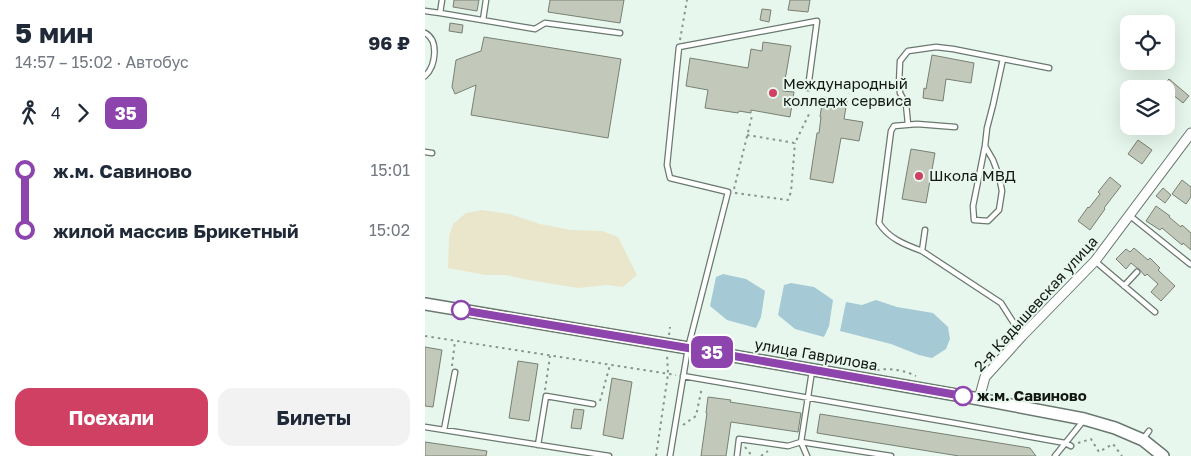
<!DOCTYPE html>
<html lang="ru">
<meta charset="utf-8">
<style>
:root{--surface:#fff;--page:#f2f2f3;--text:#1f2937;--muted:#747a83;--accent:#d04062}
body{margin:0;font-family:"Golos Text",sans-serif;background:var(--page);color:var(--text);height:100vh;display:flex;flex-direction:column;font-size:19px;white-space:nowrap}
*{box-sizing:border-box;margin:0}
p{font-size:16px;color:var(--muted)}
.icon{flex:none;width:28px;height:28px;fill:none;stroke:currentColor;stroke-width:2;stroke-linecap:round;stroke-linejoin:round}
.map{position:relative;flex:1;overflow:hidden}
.panel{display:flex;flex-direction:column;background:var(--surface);width:425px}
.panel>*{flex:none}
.badge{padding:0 10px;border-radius:8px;font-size:18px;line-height:32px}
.buttons{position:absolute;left:695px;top:15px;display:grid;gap:10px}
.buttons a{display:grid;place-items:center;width:55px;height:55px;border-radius:10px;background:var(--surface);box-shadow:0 5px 20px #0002;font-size:25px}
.map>.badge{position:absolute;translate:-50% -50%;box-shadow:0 0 0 2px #fff}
.legs{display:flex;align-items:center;gap:8px;height:55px;padding:0 15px;font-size:16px}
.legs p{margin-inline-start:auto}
.summary{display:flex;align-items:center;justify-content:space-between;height:85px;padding:0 15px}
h1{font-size:28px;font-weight:700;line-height:38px}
.primary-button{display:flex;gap:10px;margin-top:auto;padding:10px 15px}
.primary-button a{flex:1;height:58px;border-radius:15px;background:var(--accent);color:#fff;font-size:20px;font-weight:700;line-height:58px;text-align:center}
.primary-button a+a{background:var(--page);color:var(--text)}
ul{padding:0 15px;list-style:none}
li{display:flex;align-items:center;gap:18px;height:60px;font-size:19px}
li i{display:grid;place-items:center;width:8px;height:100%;margin:0 6px;background:currentColor}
li i::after{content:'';width:12px;height:12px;margin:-6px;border:4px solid;border-radius:50%;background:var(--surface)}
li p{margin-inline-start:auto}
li:first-child i{background:linear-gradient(#0000 50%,currentColor 0)}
li:last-child i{background:linear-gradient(currentColor 50%,#0000 0)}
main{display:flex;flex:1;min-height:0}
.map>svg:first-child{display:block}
.green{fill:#e9e6cc}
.water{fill:#a5cad5}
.building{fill:#c2c9bb;stroke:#798073}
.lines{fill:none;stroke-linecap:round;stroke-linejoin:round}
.lane-casing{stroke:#6a7870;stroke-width:7}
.street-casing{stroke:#6a7870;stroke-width:11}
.secondary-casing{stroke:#6a7870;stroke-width:14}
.path{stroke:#88948d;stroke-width:2;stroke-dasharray:2.5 4;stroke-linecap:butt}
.lane{stroke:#fff;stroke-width:4.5}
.street{stroke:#fff;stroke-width:9}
.secondary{stroke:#fff;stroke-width:11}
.line-1-casing{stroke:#fff;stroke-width:11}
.line-1{stroke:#8e44ad;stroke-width:8}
.poi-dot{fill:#d04062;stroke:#e7f7ed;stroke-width:2}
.stop-1-dot{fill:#fff;stroke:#8e44ad;stroke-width:2.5}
.labels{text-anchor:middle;stroke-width:4;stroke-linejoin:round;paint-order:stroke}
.poi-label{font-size:15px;fill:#121714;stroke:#e7f7ed;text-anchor:start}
.street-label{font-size:15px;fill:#121714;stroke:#e7f7ed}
.stop-label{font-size:15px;font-weight:bold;fill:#121714;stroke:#e7f7ed;text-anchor:start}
</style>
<main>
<section class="panel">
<div class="summary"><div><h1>5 мин</h1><p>14:57 – 15:02 · Автобус</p></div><b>96 ₽</b></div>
<div class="legs"><svg class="icon" aria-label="walk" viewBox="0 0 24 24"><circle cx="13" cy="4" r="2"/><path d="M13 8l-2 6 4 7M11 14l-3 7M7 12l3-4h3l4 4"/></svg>4<svg class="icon" aria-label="forward" viewBox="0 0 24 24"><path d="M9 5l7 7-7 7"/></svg><b class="badge" style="background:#8e44ad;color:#fff">35</b></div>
<ul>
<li><i style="color:#8e44ad"></i><b>ж.м. Савиново</b><p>15:01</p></li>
<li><i style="color:#8e44ad"></i><b>жилой массив Брикетный</b><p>15:02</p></li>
</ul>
<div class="primary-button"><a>Поехали</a><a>Билеты</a></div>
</section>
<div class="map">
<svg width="766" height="456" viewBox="0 0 766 456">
<rect width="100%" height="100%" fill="#e7f7ed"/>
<path class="green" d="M57 210 85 214 115 224 146 230 177 231 193 237 212 275 198 287 182 285 153 288 98 279 81 275H61L23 268 24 236 28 224 41 213Z"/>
<path class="water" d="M298 274 321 279 340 291 336 317 331 328 302 320 285 306 291 277Z
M366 283 389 287 408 300 404 326 399 337 370 329 353 315 359 285Z
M451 300 472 307 508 313 523 327 525 339 521 349 507 358 494 355 466 344 415 331 421 302 437 305Z"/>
<path class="building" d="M29 0H54L52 11 28 7Z
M125 0H199L195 23 123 12Z
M365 0H385L383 12 363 10Z
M337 9 346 10 344 22 335 20Z
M25 23 38 25 37 33 24 31Z
M59 37 196 59 183 138 46 115 51 85 30 94 27 87 31 60 56 51Z
M338 42 366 46 358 91 369 92 365 117 326 110V113L314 111 313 113 280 108 283 90 261 86 265 58 323 68 326 49 337 51Z
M507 55 549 63 546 83 521 79 518 101 498 98 499 88 501 89Z
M744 79 764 96 758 103 737 86Z
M398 97 422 101 419 119 438 122 434 141 416 138 408 183 385 179 392 133H394L396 117H395Z
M713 140 727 150 717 164 703 154Z
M486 149 510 153 501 203 477 199Z
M685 177 696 186 679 208 680 209 665 230 653 221 663 207 664 208 675 194 673 192Z
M757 180 766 187V197L761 204 747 194Z
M738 188 746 195 740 203 731 196Z
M731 206 745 216 744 217 756 227 757 225 766 233V250L758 243 757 245 737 228 735 230 721 221Z
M709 248 723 260 725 258 735 268 733 270 750 286 736 301 726 292 733 284 722 274 720 276 714 269 712 268 706 263 701 269 691 259 701 249 705 252Z
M0 347 17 350 8 407 0 406Z
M93 361 113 364 104 421 84 418Z
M187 378 207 382 198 439 178 435Z
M283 397 306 400 305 402 376 413 373 432 306 422 301 456H276L282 413H281Z
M149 409 159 410 156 429 146 428Z
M395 414 605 448 611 456H534L392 433Z
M0 442 62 451 61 456H0Z"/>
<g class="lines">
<defs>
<path id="lane" d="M0 11 15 13 17 0
M15 13 110 29 120 23 195 33
M58 20 61 0
M0 33C14 40 11 66 0 76
M483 124 481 104 475 93 474 84 475 61 483 51 511 47 528 49 624 68
M560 146 548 206 549 220 563 221 574 210 577 191 574 176 568 160 560 146 562 128 568 105 578 59
M0 152 7 153
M704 215 765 264
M500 230 497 251 576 303 597 336
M497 251C481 245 464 239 454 223L466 131 469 126 492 124 530 127
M670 261 730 312
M699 286 712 272
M258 376 529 423 640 443 646 446
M0 427 184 456
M19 430 30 372
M718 439 724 431
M376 442 466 456
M376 442 382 456
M113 445 121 396 168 404
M245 456 263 348 303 192 245 178 242 165 254 47 392 21 383 88
M312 456 314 439 363 446 376 442 387 371
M630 456 659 420"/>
<path id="street" d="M554 399 560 377 597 336 670 261 766 133"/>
<path id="secondary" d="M0 304 263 348 554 399 659 419 690 428 718 440 738 456"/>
</defs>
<use href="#lane" class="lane-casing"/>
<use href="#street" class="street-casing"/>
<use href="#secondary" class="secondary-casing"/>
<path class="path" d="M255 40 262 0
M322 135 370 143 385 112
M309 189 327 116
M310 193 363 200 366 192 370 143
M244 335 245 327
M0 336 251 375
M27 366 30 341
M452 370C465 368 479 370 491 376
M120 390 125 356
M175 401 185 365
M258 425 271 416 277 387
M653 443 666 439 674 452 688 444 697 456
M320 447 327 456
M231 456 243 374 242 354
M336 456 343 451"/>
<use href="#lane" class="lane"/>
<use href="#street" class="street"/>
<use href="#secondary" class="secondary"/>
</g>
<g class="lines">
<defs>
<path id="line-1" d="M36 310 263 348 538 396"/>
</defs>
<use href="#line-1" class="line-1-casing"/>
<use href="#line-1" class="line-1"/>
</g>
<g class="poi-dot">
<circle cx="348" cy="93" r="5"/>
<circle cx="494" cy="176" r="5"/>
</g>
<g class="stop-1-dot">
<circle cx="36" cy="310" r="9"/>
<circle cx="538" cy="396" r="9"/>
</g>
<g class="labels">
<g class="poi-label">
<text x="358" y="89">Международный<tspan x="358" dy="17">колледж сервиса</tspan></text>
<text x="504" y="181">Школа МВД</text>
</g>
<g class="street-label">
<text transform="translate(611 304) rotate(-48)" y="5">2-я Кадышевская улица</text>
<text transform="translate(391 355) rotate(10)" y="5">улица Гаврилова</text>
</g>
<g class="stop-label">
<text x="552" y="401">ж.м. Савиново</text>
</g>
</g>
</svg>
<div class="buttons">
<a><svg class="icon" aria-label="locate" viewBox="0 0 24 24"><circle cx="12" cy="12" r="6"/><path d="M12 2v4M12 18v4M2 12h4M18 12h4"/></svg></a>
<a><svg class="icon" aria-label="layers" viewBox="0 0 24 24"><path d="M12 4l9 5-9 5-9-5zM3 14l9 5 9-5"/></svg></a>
</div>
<b class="badge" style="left:287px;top:352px;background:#8e44ad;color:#fff">35</b>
</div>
</main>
